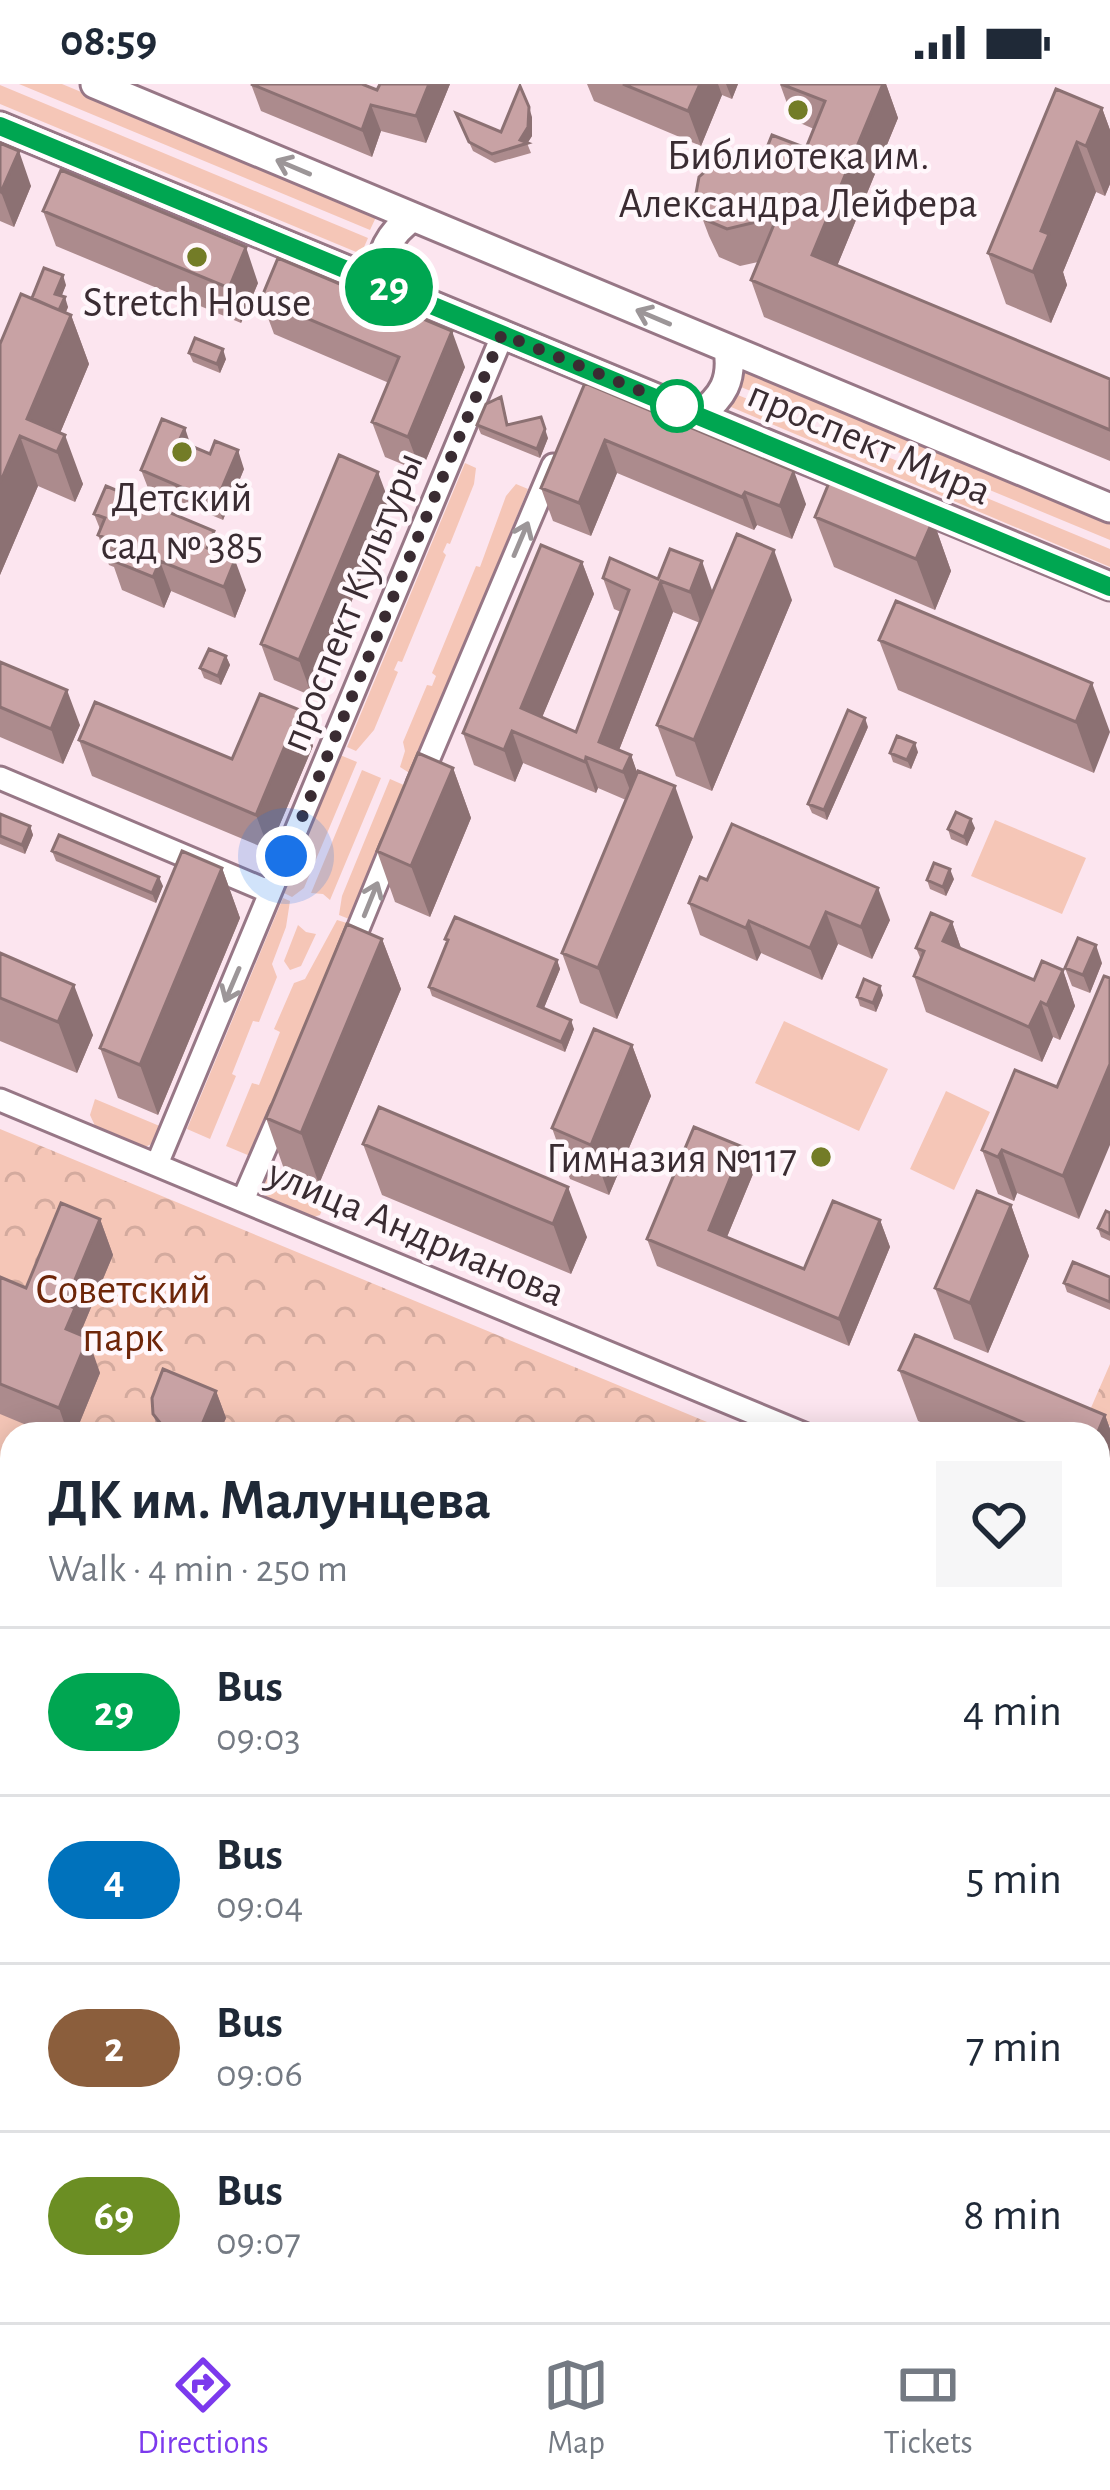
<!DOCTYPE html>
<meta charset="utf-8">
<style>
:root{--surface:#fff;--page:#f6f6f7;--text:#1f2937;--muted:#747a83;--line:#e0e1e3;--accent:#7c3aed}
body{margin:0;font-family:"Alegreya Sans",sans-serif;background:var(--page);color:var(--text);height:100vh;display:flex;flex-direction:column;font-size:45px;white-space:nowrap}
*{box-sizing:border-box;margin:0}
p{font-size:39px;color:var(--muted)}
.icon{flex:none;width:66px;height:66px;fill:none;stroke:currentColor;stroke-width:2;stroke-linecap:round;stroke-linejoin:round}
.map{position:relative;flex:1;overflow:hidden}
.side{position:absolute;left:0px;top:1338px;width:1110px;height:900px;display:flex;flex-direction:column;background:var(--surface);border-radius:36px 36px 0 0;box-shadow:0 6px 30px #0003}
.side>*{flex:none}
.badge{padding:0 24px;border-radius:39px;font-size:42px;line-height:78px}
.you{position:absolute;width:60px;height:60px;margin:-30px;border:9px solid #fff;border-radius:50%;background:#1a73e8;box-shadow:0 0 0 18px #1a73e833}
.map>.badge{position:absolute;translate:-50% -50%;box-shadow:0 0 0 6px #fff}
.round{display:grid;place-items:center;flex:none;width:126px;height:126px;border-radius:0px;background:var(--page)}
.headline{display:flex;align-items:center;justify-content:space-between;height:204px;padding:0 48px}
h1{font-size:57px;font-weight:700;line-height:90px}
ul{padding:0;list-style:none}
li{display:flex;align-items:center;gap:36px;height:168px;padding:0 48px;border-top:3px solid var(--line)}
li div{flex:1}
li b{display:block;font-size:45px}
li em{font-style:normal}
li .badge{min-width:132px;font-weight:700;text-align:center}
.status{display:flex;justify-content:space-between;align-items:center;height:84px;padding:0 60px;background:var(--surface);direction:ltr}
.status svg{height:33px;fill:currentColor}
.menu{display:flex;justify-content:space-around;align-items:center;height:168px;border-top:3px solid var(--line);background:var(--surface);font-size:33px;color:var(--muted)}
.menu a{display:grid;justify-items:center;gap:6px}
.menu .current{color:var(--accent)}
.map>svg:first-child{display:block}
.green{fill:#f5c6b7}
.park{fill:url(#park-crowns)}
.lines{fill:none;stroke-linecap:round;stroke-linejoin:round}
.minor-casing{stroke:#977786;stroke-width:27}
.secondary-casing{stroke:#977786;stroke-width:33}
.minor{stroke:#fff;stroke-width:21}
.secondary{stroke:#fff;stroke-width:27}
.wall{fill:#ac8b8d}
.shaded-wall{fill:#8c7173}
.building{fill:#c8a2a4;stroke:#8c7173;stroke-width:3}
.oneway{stroke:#9c9698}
.line-casing{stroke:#fff;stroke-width:27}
.line{stroke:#00a651;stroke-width:18}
.walk{stroke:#3a2c32;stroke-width:12;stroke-dasharray:0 21.6}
.poi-dot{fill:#737c27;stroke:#fff7fb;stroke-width:4.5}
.stop-dot{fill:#fff;stroke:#00a651;stroke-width:6}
.labels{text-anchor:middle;stroke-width:9;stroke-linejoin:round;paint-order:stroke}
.poi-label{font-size:42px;fill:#3a2c32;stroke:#fff7fb}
.street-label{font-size:42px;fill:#3a2c32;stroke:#fff7fb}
.park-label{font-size:42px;fill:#6e2609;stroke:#fff7fb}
</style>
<div class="status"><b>08:59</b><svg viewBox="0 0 49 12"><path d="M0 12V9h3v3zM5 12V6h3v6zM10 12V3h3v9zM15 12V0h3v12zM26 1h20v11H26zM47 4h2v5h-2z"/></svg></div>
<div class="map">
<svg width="1110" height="2238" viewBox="0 0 1110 2238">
<defs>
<pattern id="park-crowns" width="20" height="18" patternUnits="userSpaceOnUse" patternTransform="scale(3)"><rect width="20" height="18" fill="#f5c6b7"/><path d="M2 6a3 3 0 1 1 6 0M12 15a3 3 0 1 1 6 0" fill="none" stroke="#d3aa9e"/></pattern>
</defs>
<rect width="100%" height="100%" fill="#fce5ef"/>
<path class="green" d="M19 0H62L377 131 370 146Z
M0 1 368 154 361 170 0 20Z
M738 279 1110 435V456L736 301Z
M733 309 1110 465V483L724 320Z
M465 379 476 384 474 400 450 460 447 459 443 468 446 471 402 578 398 577 394 586 398 588 374 646 356 667 347 663Z
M516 400 528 405 411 690 400 683 405 667 403 658 427 601 432 602 436 592 432 589 476 482 480 483 506 412Z
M340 671 357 678 304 804 292 813 284 809Z
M362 686 381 694 330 816 323 810 311 809Z
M390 695 406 702 349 835 339 831 342 812Z
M995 736 1086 774 1062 830 971 792Z
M283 814 290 817 286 843 272 880 277 893 259 938 253 937 232 990 236 992 210 1055 187 1045Z
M337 836 347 839 250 1072 226 1062 252 999 259 1001 280 948 274 945 294 899 305 895Z
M298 841 306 848 316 850 301 882 290 886 284 877Z
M784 937 888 985 859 1047 755 999Z
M946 1007 990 1028 954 1106 910 1085Z
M95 1015 162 1043 156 1058 145 1063 96 1044 90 1031Z
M267 1093 326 1117 320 1131 314 1133 266 1113 263 1104Z"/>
<path class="park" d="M0 1045 736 1350H12V2226H1064L1047 2238H0Z
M1110 1280V1342L1087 1333Z
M1098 1503 1110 1509V2193L1098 2202Z"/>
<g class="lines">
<defs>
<path id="minor" d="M0 694 270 808
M418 700 553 381
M349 867 392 762
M0 1016 804 1350
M157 1080 503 250
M243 1116 281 1028
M1098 1474 1110 1479"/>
<path id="secondary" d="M95 0 1110 424
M0 42 1110 502
M378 198C382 168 387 151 413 133
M699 331C723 313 733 296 728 265"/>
</defs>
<use href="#minor" class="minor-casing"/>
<use href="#secondary" class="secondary-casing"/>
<use href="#minor" class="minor"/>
<use href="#secondary" class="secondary"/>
</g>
<path class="wall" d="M251 0 377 6 450 0 426 59 381 47 372 73 261 27Z
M587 0H738L732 15 722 11 701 62 594 17Z
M780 0H886L898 34 837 182 1110 295V377L764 233 751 196 758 178 740 182 719 173 709 152 695 115 762 76 806 64 814 45 793 36Z
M1102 24 1110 46V100L1105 112 1096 108 1063 188 1067 201 1051 239 1006 220 988 169Z
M456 29 501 48 532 33V52L527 59 531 69 495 79 473 67Z
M0 59 31 102 14 143 0 137Z
M43 127 258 199 241 239 56 162Z
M66 201 61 212 68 223 66 228 71 231 89 280 60 349 83 400 75 418 38 402 0 491V260L32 214Z
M261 215 465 283 421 388 385 373 372 338 389 299 274 250Z
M189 269 226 275 220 289 193 278Z
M585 299 806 420 792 455 757 441 754 446 617 389 591 452 553 437 541 404Z
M504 323 508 341 548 354 540 374 481 350 477 341Z
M191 362 244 385 223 436 148 404 141 386Z
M391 423 312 612 274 596 261 560Z
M94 430 214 447 223 471 246 506 235 534 171 507 164 524 122 506 114 483 109 481 98 451 100 445Z
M815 433 933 436 951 487 935 526 834 483Z
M582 478 594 510 542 633 576 648 621 528 614 525 603 494 658 495 713 508 792 516 712 707 676 692 657 641 700 539 673 528 619 666 631 671 637 689 693 753 617 935 580 919 562 869 626 716 598 704 596 709 523 679 515 698 474 681 463 649Z
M879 556 1092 599 1094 689 898 606Z
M226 572 230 581 221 601 204 594 200 584Z
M0 578 80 641 63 680 0 653Z
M300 626 313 662 269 766 92 692 79 656 232 675Z
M868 643 827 736 812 729 808 720Z
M918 668 911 685 893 678 890 669Z
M453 684 471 734 430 833 395 818 377 767Z
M0 730 30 742 33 751 25 770 0 760Z
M975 744 967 762 951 755 948 745Z
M52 767 163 802 156 819 56 777Z
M222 784 240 834 158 1031 118 1014 100 964Z
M954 795 946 812 930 805 927 796Z
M707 796 890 836 872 875 838 860 822 896 761 869 757 877 700 851 689 819Z
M952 838 961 864 1034 896 1063 886 1075 922 1060 956 1053 953 1042 978 926 928 914 892 921 876 916 864Z
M382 855 401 905 319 1100 284 1085 266 1034Z
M445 855 557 876 560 885 544 924 574 945 565 968 432 912 429 903 447 859Z
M0 869 93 951 77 989 0 957Z
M1102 879 1090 909 1072 902 1065 884Z
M883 911 876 928 860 922 857 913Z
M632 961 651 1012 609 1111 570 1095 552 1044Z
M1057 1003 1079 1135 1017 1109 1014 1117 998 1110 982 1066Z
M363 1060 587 1153 571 1190 382 1111Z
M753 1090 727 1153 804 1185 880 1136 890 1163 849 1262 657 1182 647 1155Z
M1011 1121 1029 1172 988 1269 954 1255 935 1204Z
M1110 1129V1157L1101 1153 1098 1144Z
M100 1135 113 1171 82 1245 100 1289 75 1350H48L0 1330V1193L26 1204Z
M1110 1193V1226L1067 1208 1064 1199Z
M899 1286 1105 1331 1110 1345V1413L1108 1417 1098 1413V1350H949L918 1337Z
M216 1307 226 1334 219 1350H160L153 1330Z"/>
<path class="shaded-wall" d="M429 0H450L426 59 416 32Z
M700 0H718L722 11 701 62 688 27Z
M726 0H738L732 15Z
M883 0H886L898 34 826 209 812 171Z
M371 21 381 47 372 73 362 46Z
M529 23 532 33V52L527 60 520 56Z
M1102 24 1110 46V100L1105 112 1086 62Z
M1077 58 1096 108 1063 188 1067 201 1051 239 1033 188 1041 147Z
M19 67 31 102 14 143 1 108Z
M246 163 258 199 241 239 229 204Z
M63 191 66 201 59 219 55 210Z
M65 213 68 223 60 242 57 233Z
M71 231 89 280 53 366 27 335Z
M452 247 465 283 421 388 408 353Z
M223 265 226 275 220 289 217 280Z
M185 344 191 362 179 357Z
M545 345 548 354 540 374 537 365Z
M65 351 83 400 75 418 57 368Z
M20 352 38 402 0 491V399Z
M605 356 617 389 591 452 579 419Z
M238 366 244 385 223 436 216 418Z
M794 387 806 420 792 455 780 422Z
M378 388 391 423 312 612 299 576Z
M745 408 757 441 754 446 742 413Z
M933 436 951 487 935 526 916 475Z
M214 447 225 477 207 464Z
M774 466 792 516 712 707 694 656Z
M235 476 246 506 235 534 224 503Z
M160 477 171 507 164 524 153 493Z
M702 477 713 509 701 539 690 508Z
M582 478 594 510 533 655 521 624Z
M661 497 673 528 612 684 599 658Z
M226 572 230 581 221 601 218 592Z
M1092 599 1110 648 1094 689 1076 638Z
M67 606 80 641 63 680 51 645Z
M300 626 313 662 269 766 256 731Z
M865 634 868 643 827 736 824 726Z
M512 647 523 679 515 698 504 666Z
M915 659 918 668 911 685 907 676Z
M631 671 642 702 635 719 623 688Z
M586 673 598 704 596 709 585 678Z
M453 684 471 734 430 833 411 782Z
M675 702 693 753 617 935 598 884Z
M971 735 975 744 967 762 964 753Z
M30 742 33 751 25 770 22 761Z
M222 784 240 834 158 1031 140 981Z
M950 785 954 795 946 812 943 803Z
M159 793 163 802 156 819 152 809Z
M878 804 890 836 872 875 861 843Z
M826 828 838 860 822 896 810 864Z
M749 837 761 869 757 877 746 844Z
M952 838 964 873 943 857Z
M382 855 401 905 319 1100 301 1049Z
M1096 861 1102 879 1090 909 1083 891Z
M557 876 560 885 541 931 538 922Z
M1063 886 1075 922 1060 956 1047 921Z
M74 901 93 951 77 989 58 938Z
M880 902 883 911 876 928 873 919Z
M1041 918 1053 953 1042 978 1029 943Z
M571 936 574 945 565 968 561 958Z
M632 961 651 1012 609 1111 591 1061Z
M1110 980V1061L1079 1135 1063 1092Z
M743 1063 753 1090 719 1172 709 1146Z
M1002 1066 1017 1109 1014 1117 998 1073Z
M568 1103 587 1153 571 1190 553 1140Z
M1011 1121 1029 1172 988 1269 970 1219Z
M100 1135 113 1171 82 1245 86 1257 88 1254 100 1289 75 1350H68L59 1324 66 1245 65 1220Z
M880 1136 890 1163 849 1262 839 1235Z
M216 1307 226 1334 219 1350H198Z
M1105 1331 1110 1345V1413L1108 1417 1098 1389 1097 1350Z"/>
<path class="building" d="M251 0H362L377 6 380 0H429L416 32 371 21 362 46Z
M623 0H700L688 27Z
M781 0H883L812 171 1110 295V346L751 196 777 133 727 145 706 136 695 115 699 93 718 76H762L772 51 806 64 825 17Z
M520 2 529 23 528 43 520 56 528 59 492 70 469 58 456 29 501 48Z
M1056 5 1102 24 1086 62 1077 58 1041 147 1049 150 1033 188 988 169Z
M0 59 19 67 1 108 0 107Z
M61 86 246 163 229 204 43 127Z
M278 174 452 247 408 353 372 338 399 273 261 215Z
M44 184 63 191 55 210 65 213 59 226 32 214Z
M21 210 71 231 27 335 65 351 57 368 20 352 0 399V260Z
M195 254 223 265 217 280 189 269Z
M585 299 794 387 780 422 745 408 742 413 605 356 579 419 541 404Z
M501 313 507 341 541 333 545 345 537 365 477 341 486 320Z
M162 335 185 344 179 357 210 370 215 357 238 366 216 418 141 386Z
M339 371 378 388 299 576 261 560Z
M831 394 933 436 916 475 815 433Z
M106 402 214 447 207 464 235 476 224 503 160 477 153 493 111 476 118 459 98 451 105 434 94 430Z
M737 450 774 466 694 656 657 641Z
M541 461 582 478 521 624 576 648 629 506 603 494 610 474 658 495 670 465 702 477 690 508 661 497 599 658 631 671 623 688 586 673 585 678 512 647 504 666 463 649Z
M896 517 1092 599 1076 638 879 556Z
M209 565 226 572 218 592 200 584Z
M0 578 67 606 51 645 0 623Z
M260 610 300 626 256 731 79 656 95 618 232 675Z
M848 626 865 634 824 726 808 720Z
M897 652 915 659 907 676 890 669Z
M418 669 453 684 411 782 377 767Z
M638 687 675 702 598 884 562 869Z
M956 728 971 735 964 753 948 745Z
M0 730 30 742 22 761 0 752Z
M732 740 878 804 861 843 826 828 810 864 749 837 746 844 689 819 700 793 707 796Z
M59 751 159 793 152 809 52 767Z
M182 767 222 784 140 981 100 964Z
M934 779 950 785 943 803 927 796Z
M931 829 952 838 943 857 1034 896 1042 877 1063 886 1047 921 1041 918 1029 943 914 892 924 867 916 864Z
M455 833 557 876 538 922 571 936 561 958 429 903 448 856 445 855Z
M347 840 382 855 301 1049 266 1034Z
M1078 854 1096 861 1083 891 1065 884Z
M0 869 74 901 58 938 0 914Z
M1104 892 1110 894V980L1063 1092 1002 1066 998 1073 982 1066 1015 986 1057 1003Z
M864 895 880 902 873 919 857 913Z
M594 945 632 961 591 1061 552 1044Z
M379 1023 568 1103 553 1140 363 1060Z
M694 1043 743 1063 709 1146 804 1185 833 1117 880 1136 839 1235 647 1155Z
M977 1107 1011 1121 970 1219 935 1204Z
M61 1119 100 1135 65 1220 75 1224 66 1245 88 1254 59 1324 0 1300V1193L26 1204Z
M1106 1127 1110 1129V1150L1098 1144Z
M1073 1178 1110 1193V1218L1064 1199Z
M915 1251 1105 1331 1097 1350H1051L899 1286Z
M163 1285 216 1307 198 1350H177L165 1345 153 1330 152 1314Z"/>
<defs><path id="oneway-shaft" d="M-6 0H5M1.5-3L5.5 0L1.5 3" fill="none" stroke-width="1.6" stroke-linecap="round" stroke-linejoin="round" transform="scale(3)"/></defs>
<g class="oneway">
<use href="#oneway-shaft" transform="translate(293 83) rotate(-157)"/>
<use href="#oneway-shaft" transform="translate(653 233) rotate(-157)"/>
<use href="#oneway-shaft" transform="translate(521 455) rotate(-67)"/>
<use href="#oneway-shaft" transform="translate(371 815) rotate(-68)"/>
<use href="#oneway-shaft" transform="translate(232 901) rotate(113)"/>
</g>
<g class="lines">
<defs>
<path id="line" d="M0 42 1110 503"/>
</defs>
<use href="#line" class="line-casing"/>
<use href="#line" class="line"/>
<path class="walk" d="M286 772 502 250 682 324 677 322"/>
</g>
<g class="poi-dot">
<circle cx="798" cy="26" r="12"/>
<circle cx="197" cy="173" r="12"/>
<circle cx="182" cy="368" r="12"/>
<circle cx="821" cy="1073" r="12"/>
</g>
<circle class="stop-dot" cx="677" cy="322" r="24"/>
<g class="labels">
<g class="poi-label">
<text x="798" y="85">Библиотека им.<tspan x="798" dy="48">Александра Лейфера</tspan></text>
<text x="197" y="232">Stretch House</text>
<text x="182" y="427">Детский<tspan x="182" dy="48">сад № 385</tspan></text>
<text x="797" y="1088" text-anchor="end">Гимназия №117</text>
</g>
<g class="street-label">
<text transform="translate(870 357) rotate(23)" y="15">проспект Мира</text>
<text transform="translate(350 517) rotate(-68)" y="15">проспект Культуры</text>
<text transform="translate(417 1147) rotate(23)" y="15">улица Андрианова</text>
</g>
<g class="park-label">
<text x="123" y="1219">Советский<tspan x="123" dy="48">парк</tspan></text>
</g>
</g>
</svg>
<div class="you" style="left:286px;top:772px"></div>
<b class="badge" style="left:389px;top:203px;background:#00a651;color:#fff">29</b>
<section class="side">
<div class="headline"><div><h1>ДК им. Малунцева</h1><p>Walk · 4 min · 250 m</p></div><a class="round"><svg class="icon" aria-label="heart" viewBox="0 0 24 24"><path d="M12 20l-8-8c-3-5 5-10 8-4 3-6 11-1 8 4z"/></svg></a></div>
<ul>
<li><span class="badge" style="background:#00a651;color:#fff">29</span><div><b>Bus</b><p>09:03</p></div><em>4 min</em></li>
<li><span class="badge" style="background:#0072bc;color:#fff">4</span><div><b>Bus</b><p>09:04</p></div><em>5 min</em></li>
<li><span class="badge" style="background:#8b5e3c;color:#fff">2</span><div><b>Bus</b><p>09:06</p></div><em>7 min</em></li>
<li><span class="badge" style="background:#6b8e23;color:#fff">69</span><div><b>Bus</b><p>09:07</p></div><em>8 min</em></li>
</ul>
</section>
</div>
<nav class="menu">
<a class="current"><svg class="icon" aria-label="directions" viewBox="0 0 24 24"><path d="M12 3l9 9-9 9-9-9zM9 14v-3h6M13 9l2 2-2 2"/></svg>Directions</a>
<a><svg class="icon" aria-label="map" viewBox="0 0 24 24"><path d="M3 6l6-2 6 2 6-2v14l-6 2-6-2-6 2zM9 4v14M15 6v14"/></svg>Map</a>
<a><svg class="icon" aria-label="tickets" viewBox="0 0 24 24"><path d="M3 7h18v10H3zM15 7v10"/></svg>Tickets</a>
</nav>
